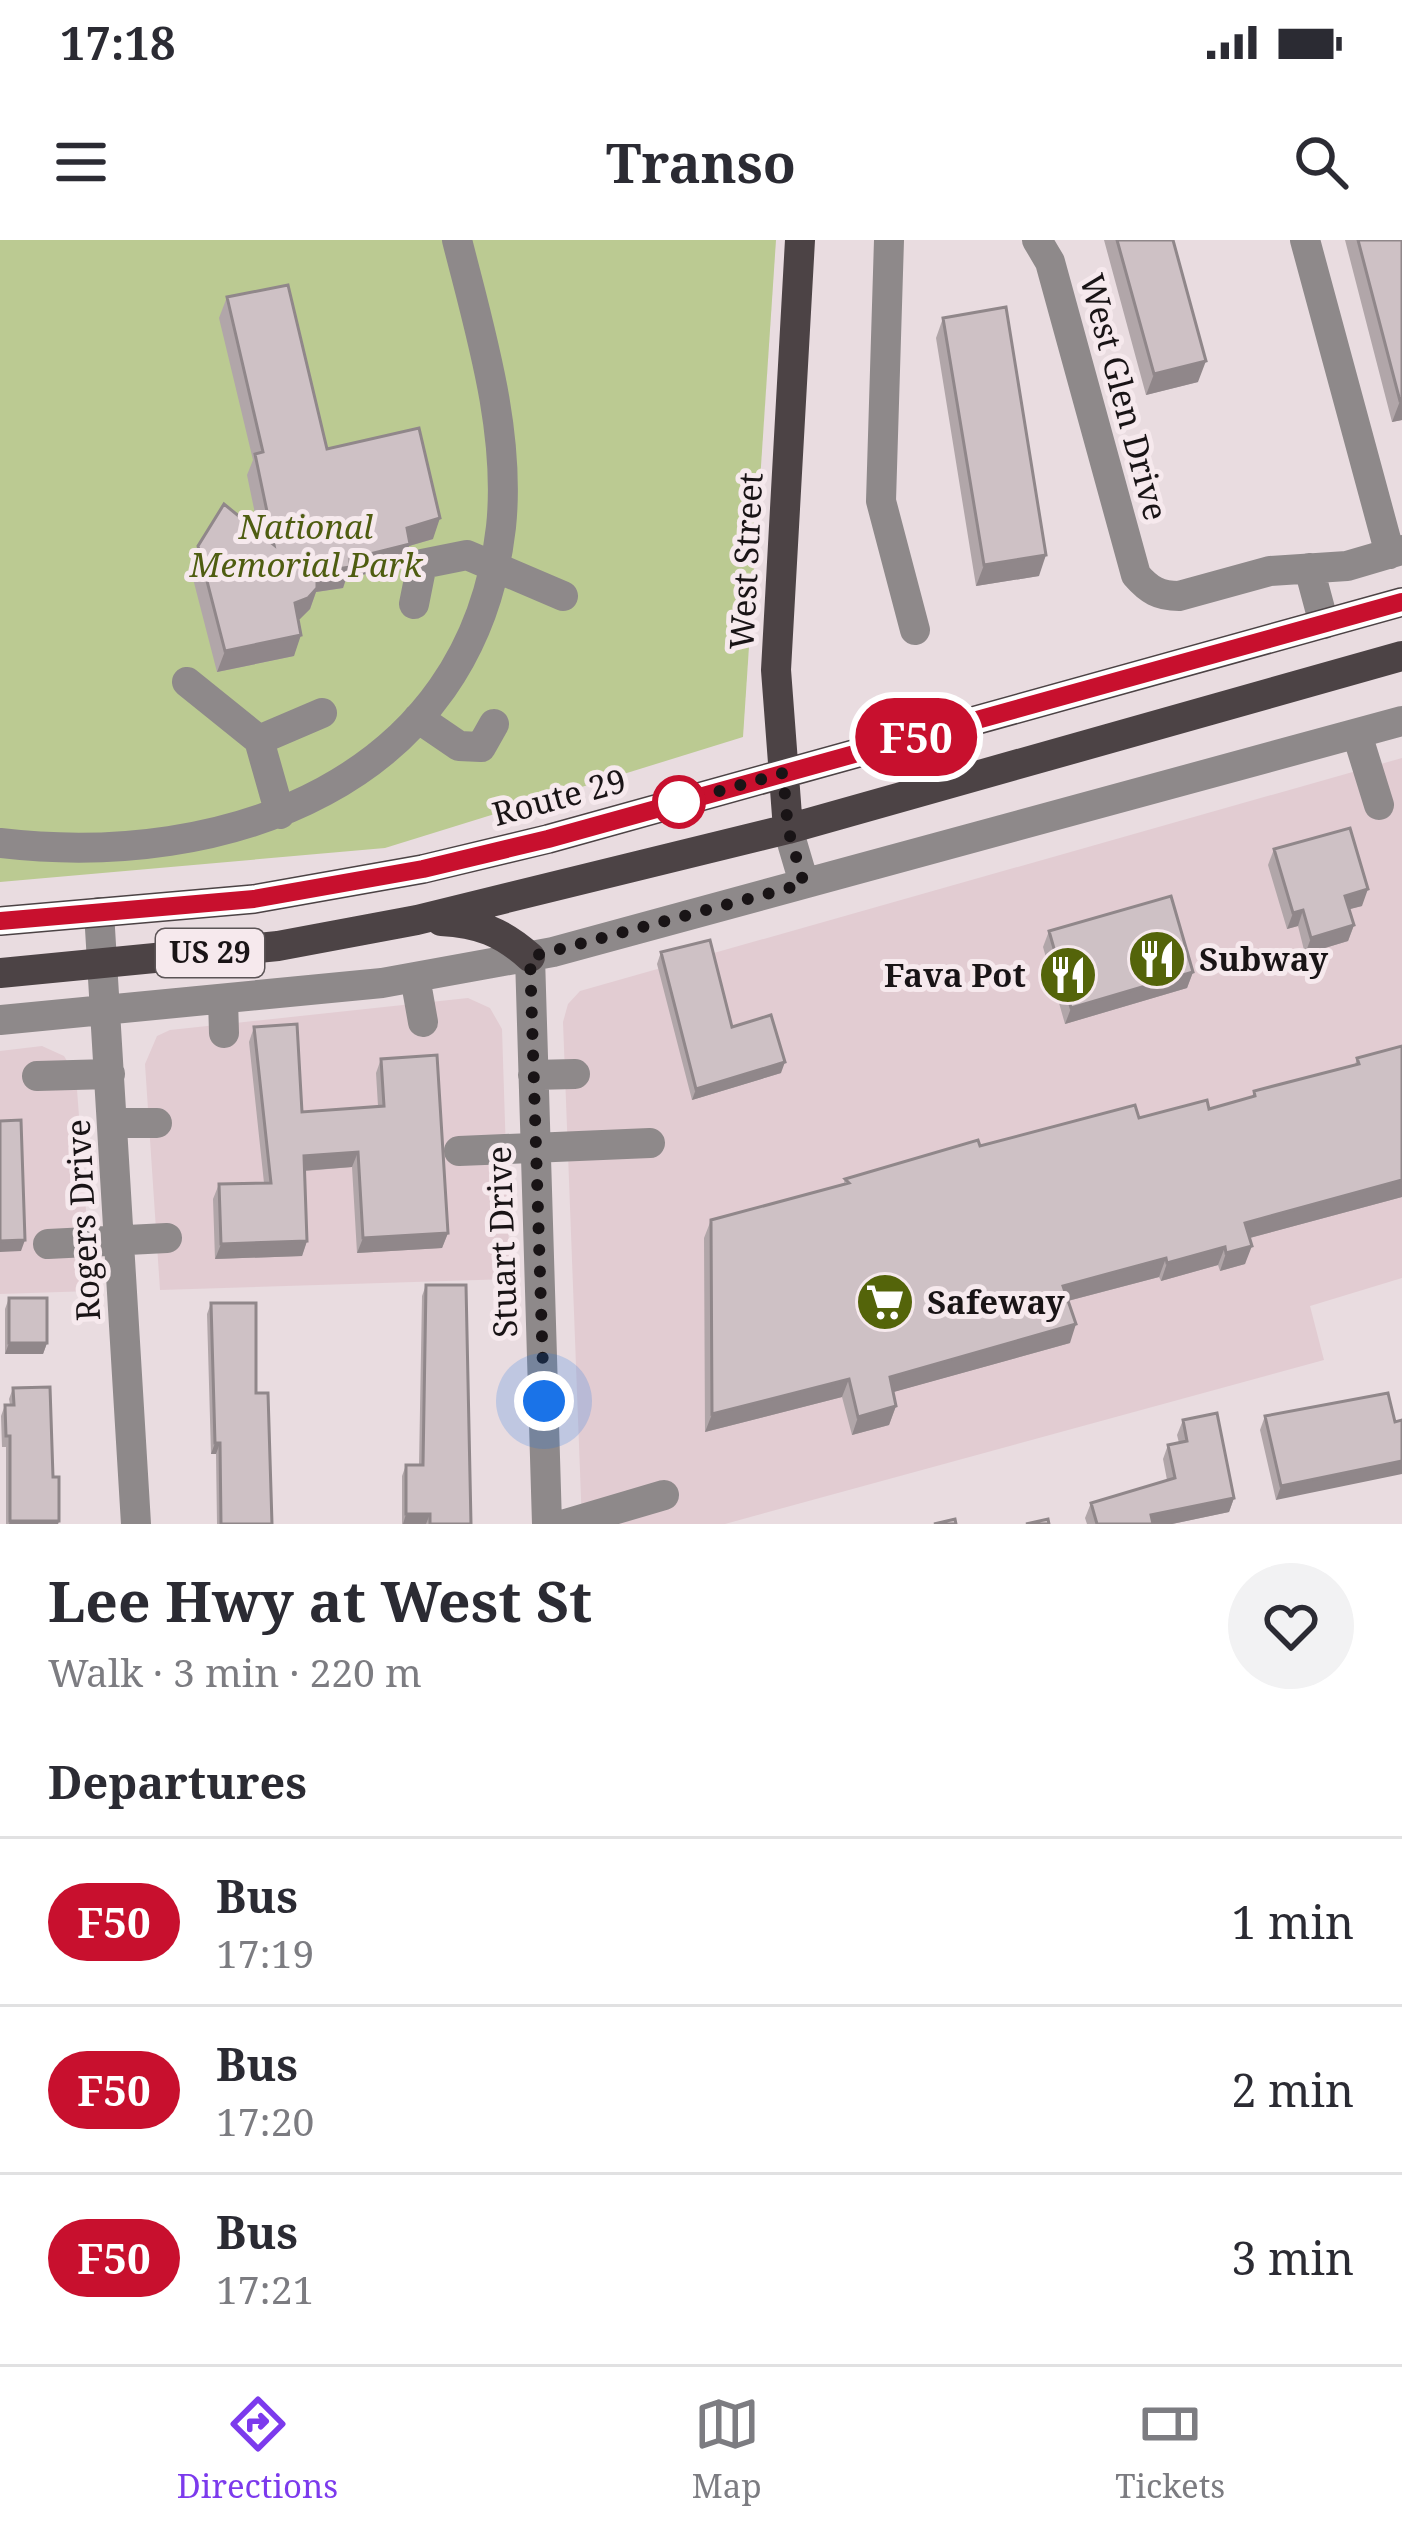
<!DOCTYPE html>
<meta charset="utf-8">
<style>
:root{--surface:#fff;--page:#f2f2f3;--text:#2b2b33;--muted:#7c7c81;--line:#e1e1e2;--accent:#7c3aed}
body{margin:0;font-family:"Noto Serif",serif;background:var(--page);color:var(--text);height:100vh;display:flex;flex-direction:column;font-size:45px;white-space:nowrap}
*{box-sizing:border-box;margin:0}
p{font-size:39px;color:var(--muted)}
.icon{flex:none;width:66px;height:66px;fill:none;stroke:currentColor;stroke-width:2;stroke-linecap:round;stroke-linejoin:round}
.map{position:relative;height:1284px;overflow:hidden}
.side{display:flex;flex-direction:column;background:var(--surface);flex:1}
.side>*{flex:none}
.badge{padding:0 24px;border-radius:39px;font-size:42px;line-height:78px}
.you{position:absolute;width:60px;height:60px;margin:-30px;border:9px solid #fff;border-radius:50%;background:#1a73e8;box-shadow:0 0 0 18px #1a73e833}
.map>.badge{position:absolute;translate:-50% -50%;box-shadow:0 0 0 6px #fff}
h2{padding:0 48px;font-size:45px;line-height:108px}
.round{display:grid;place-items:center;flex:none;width:126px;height:126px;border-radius:63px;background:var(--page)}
.head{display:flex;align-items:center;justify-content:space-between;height:204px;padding:0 48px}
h1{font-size:57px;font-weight:700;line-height:90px}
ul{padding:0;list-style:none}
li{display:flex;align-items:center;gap:36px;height:168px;padding:0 48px;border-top:3px solid var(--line)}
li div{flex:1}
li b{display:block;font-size:45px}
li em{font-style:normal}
li .badge{min-width:132px;font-weight:700;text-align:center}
.status{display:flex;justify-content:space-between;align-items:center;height:84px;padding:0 60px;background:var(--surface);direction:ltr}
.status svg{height:33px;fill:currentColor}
header{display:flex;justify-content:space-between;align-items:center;height:156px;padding:0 48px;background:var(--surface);font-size:54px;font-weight:700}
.tab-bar{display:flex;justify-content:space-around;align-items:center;height:168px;border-top:3px solid var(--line);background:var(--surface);font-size:33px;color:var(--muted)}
.tab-bar a{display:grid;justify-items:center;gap:6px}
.tab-bar .current{color:var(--accent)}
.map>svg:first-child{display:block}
.built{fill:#e2ccd2}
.green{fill:#bbca92}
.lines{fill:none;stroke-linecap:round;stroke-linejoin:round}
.minor{stroke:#8e898a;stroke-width:30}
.major{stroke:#4c4345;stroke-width:30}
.wall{fill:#b1a6a9}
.shaded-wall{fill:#90878a}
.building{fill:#cec1c5;stroke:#90878a;stroke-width:3}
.line-casing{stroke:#fff;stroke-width:27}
.line{stroke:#c8102e;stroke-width:18}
.walk{stroke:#191416;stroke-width:12;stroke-dasharray:0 21.6}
.stop-dot{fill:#fff;stroke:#c8102e;stroke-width:6}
.labels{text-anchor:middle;stroke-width:10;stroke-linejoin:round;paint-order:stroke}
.shield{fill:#f6e9ed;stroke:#5b5456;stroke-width:3}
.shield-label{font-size:30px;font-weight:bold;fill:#191416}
.street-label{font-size:33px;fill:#191416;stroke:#f6e9ed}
.park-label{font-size:33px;font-style:italic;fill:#4f5d11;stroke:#f6e9ed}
.poi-label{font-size:33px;font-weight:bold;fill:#191416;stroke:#f6e9ed;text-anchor:start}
</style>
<div class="status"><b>17:18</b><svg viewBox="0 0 49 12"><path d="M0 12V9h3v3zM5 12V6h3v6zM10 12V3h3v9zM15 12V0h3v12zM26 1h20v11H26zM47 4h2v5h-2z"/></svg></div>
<header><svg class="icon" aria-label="menu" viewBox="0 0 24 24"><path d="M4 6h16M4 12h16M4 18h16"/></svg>Transo<svg class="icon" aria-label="search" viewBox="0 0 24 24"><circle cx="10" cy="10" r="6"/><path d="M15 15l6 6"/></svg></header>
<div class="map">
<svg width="1402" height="1284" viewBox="0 0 1402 1284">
<rect width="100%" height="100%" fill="#e9dce0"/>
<path class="built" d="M1402 518V1038L1310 1066 1324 1120 725 1284H582L563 782 568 764 580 751Z
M468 758 490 768 502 789 510 1039 160 1050 145 824 157 796 170 790Z
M42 806 64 816 76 836 92 1051 0 1054V811Z"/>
<path class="green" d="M0 0H776L743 497 385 608 0 642Z"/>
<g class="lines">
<path class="minor" d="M889 0 881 261 915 390
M1037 0 1050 22 1136 335C1149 350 1159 356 1179 356L1270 331 1347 326 1402 310
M1305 0 1390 314
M1309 328 1324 384
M414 364 422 324 467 315 563 356
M187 442 259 500 280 574
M418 478 459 506 481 507 494 484
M1357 494 1379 565
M259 500 322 473
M788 589 804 643
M0 603C226 630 472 543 501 287 511 192 480 91 457 0
M99 672 136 1284
M530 717 547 1284
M415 737 423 782
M223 759 224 793
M0 780 382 743 553 712 1402 481
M533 835 575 834
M37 836 110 834
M113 883H157
M459 911 650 903
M48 1004 167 998
M566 1284 664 1255"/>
<path class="major" d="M788 589 776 430 800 0
M0 681 254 659 423 629 548 599 1402 362
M441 681C479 683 502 692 530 717
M0 733 278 706 417 680 788 589 1402 416"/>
</g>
<path class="wall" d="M1104 0H1173L1198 142 1146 155Z
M1345 0H1402V180L1392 182Z
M227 57 327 209 433 299 409 306 402 325 346 339 343 348 316 352 310 369 298 380 294 416 217 432 190 327 198 306 259 293 247 235 253 220 219 78Z
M943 78 1039 336 976 346 936 98Z
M1274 609 1362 666 1349 669 1354 685 1348 701 1305 714 1298 686 1287 689 1268 625Z
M1049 691 1193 732 1187 748 1065 784 1043 707Z
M661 712 732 787 781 833 692 860 657 724Z
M254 787 302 872 378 866 376 833 381 819 448 993 442 1008 357 1013 352 927 305 931 307 1001 302 1016 215 1019 213 959 219 944 264 943 249 802Z
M1402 806V957L1250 998 1245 1024 1220 1031 1218 1025 1161 1041 1159 1037 1068 1061 1070 1103 893 1152 896 1166 889 1185 852 1195 842 1157 705 1192 704 998 711 980 843 945 845 939 980 906 1139 878 1209 869 1252 857 1254 851 1355 825 1357 818Z
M426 1045 471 1284H402V1236L406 1225H419L422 1056Z
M9 1058 47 1103 43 1114H5V1069Z
M211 1063 256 1153 272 1284H217L216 1214H211L207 1074Z
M13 1148 53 1237 59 1281 58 1284H6V1207H2L1 1176 5 1165H10L9 1159Z
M1265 1176 1395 1182 1276 1260 1260 1190Z
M1183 1180 1234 1258 1229 1272 1172 1284H1087L1085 1278 1091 1263 1167 1240 1163 1219 1168 1205 1179 1203 1177 1195Z"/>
<path class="shaded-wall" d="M1206 121 1198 142 1146 155 1154 134Z
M1400 161H1402V180L1392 182Z
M440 278 433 299 409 306 402 325 346 339 343 348 316 352 310 369 300 379 287 384 295 363 317 332 350 319 407 288Z
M1046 315 1039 336 976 346 984 325Z
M301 395 294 416 217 432 225 411Z
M1368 649 1362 666 1339 672 1345 656Z
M1303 670 1298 686 1287 689 1293 673Z
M1354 685 1348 701 1305 714 1311 698Z
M1193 732 1187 748 1065 784 1071 768Z
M785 822 781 833 692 860 696 849Z
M358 912 352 927 299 931 304 916Z
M1402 940V957L1238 1001 1245 983Z
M448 993 442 1008 357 1013 363 998Z
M25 1000 21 1011 0 1012V1001Z
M307 1001 302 1016 215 1019 221 1004Z
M1252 1006 1245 1024 1220 1031 1226 1013Z
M1225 1007 1218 1025 1161 1041 1167 1023Z
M1166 1018 1159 1037 1056 1064 1063 1046Z
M1076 1084 1070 1103 883 1155 890 1137Z
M9 1103H47L43 1114H5Z
M849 1139 842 1157 705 1192 712 1174Z
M896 1166 889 1185 852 1195 858 1177Z
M215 1203H220L216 1214H211Z
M1402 1221V1234L1276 1260 1281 1246Z
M1234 1258 1229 1272 1172 1284H1147L1151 1275Z
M406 1274H430L426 1284H403Z
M10 1281H59L58 1284H9Z"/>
<path class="building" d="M1117 0H1173L1206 121 1154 134Z
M1358 0H1402V161H1400Z
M288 45 327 209 419 188 440 278 407 288 410 304 350 319V327L317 332V348L308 358 295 363 301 395 225 411 198 306 224 264 274 305 255 214 263 212 227 57Z
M1006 67 1046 315 984 325 943 78Z
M1350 588 1368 649 1345 656 1354 685 1311 698 1303 670 1293 673 1274 609Z
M1171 656 1193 732 1071 768 1049 691Z
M710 700 732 787 771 775 785 822 696 849 661 712Z
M297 784 302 872 384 866 381 819 437 815 448 993 363 998 358 912 304 916 307 1001 221 1004 219 944 271 943 254 787Z
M1402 806V940L1245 983 1252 1006 1226 1013 1225 1007 1167 1023 1166 1018 1063 1046 1076 1084 890 1137 896 1166 858 1177 849 1139 712 1174 711 980 849 943 845 939 978 900 980 906 1135 865 1139 878 1207 860 1209 869 1255 856 1254 851 1359 824 1357 818Z
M21 880 25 1000 0 1001V881Z
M426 1045H466L471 1284H430V1274H406V1225H423Z
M9 1058H47V1103H9Z
M211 1063H256V1153H268L272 1284H221L220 1203H215Z
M50 1147 53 1237H59V1281H10V1196H6L5 1165H14L13 1148Z
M1388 1153 1395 1182 1402 1180V1221L1281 1246 1265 1176Z
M1217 1173 1234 1258 1151 1275 1153 1284H1097L1091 1263 1175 1238 1168 1205 1187 1201 1183 1180Z
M955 1279 956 1284H934Z
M1048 1279 1049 1284H1026Z"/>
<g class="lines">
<defs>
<path id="line" d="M0 681 254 659 423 629 548 599 1402 362"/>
</defs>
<use href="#line" class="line-casing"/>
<use href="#line" class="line"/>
<path class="walk" d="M544 1161 530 717 804 644 788 589 783 533 666 566 679 562"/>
</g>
<defs>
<symbol id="restaurant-disc" viewBox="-11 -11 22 22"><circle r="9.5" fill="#54640a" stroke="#f6e9ed"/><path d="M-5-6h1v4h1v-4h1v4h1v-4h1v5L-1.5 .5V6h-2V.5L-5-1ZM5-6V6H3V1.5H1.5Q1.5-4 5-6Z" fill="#fff"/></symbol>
<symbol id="supermarket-disc" viewBox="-11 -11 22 22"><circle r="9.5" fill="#54640a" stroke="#f6e9ed"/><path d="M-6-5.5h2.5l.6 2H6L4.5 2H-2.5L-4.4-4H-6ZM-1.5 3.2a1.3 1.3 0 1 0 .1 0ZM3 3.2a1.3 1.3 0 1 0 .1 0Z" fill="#fff"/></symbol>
</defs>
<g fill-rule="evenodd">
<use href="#restaurant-disc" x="1124" y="686" width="66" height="66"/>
<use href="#restaurant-disc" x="1035" y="702" width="66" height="66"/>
<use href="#supermarket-disc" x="852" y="1029" width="66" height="66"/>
</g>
<circle class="stop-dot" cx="679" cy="562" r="24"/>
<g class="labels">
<rect class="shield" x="156" y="689" width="108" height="48" rx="9"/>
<g class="shield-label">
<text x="210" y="723">US 29</text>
</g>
<g class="street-label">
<text transform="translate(1124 157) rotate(75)" y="12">West Glen Drive</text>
<text transform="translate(746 321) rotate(-87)" y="12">West Street</text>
<text transform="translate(559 557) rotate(-15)" y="12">Route 29</text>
<text transform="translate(83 980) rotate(-93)" y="12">Rogers Drive</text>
<text transform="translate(502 1002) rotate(-92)" y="12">Stuart Drive</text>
</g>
<g class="park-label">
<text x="306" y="299">National<tspan x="306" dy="38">Memorial Park</tspan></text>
</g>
<g class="poi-label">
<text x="1199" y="731">Subway</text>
<text x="1026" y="747" text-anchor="end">Fava Pot</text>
<text x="927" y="1074">Safeway</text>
</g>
</g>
</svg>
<div class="you" style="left:544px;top:1161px"></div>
<b class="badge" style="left:916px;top:497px;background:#c8102e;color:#fff">F50</b>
</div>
<section class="side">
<div class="head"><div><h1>Lee Hwy at West St</h1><p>Walk · 3 min · 220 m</p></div><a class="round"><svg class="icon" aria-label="heart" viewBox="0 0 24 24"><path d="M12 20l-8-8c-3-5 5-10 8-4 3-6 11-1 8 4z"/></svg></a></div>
<h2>Departures</h2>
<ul>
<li><span class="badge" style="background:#c8102e;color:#fff">F50</span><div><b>Bus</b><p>17:19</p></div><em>1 min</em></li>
<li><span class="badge" style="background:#c8102e;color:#fff">F50</span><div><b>Bus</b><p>17:20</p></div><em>2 min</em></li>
<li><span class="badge" style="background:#c8102e;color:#fff">F50</span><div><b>Bus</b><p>17:21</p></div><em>3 min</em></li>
</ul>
</section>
<nav class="tab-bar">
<a class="current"><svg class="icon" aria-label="directions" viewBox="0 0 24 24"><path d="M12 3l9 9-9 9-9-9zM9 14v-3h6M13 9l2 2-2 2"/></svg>Directions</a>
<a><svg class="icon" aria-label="map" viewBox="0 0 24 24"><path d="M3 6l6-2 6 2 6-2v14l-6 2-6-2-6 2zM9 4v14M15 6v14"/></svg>Map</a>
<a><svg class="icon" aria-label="tickets" viewBox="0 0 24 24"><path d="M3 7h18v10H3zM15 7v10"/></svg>Tickets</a>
</nav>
